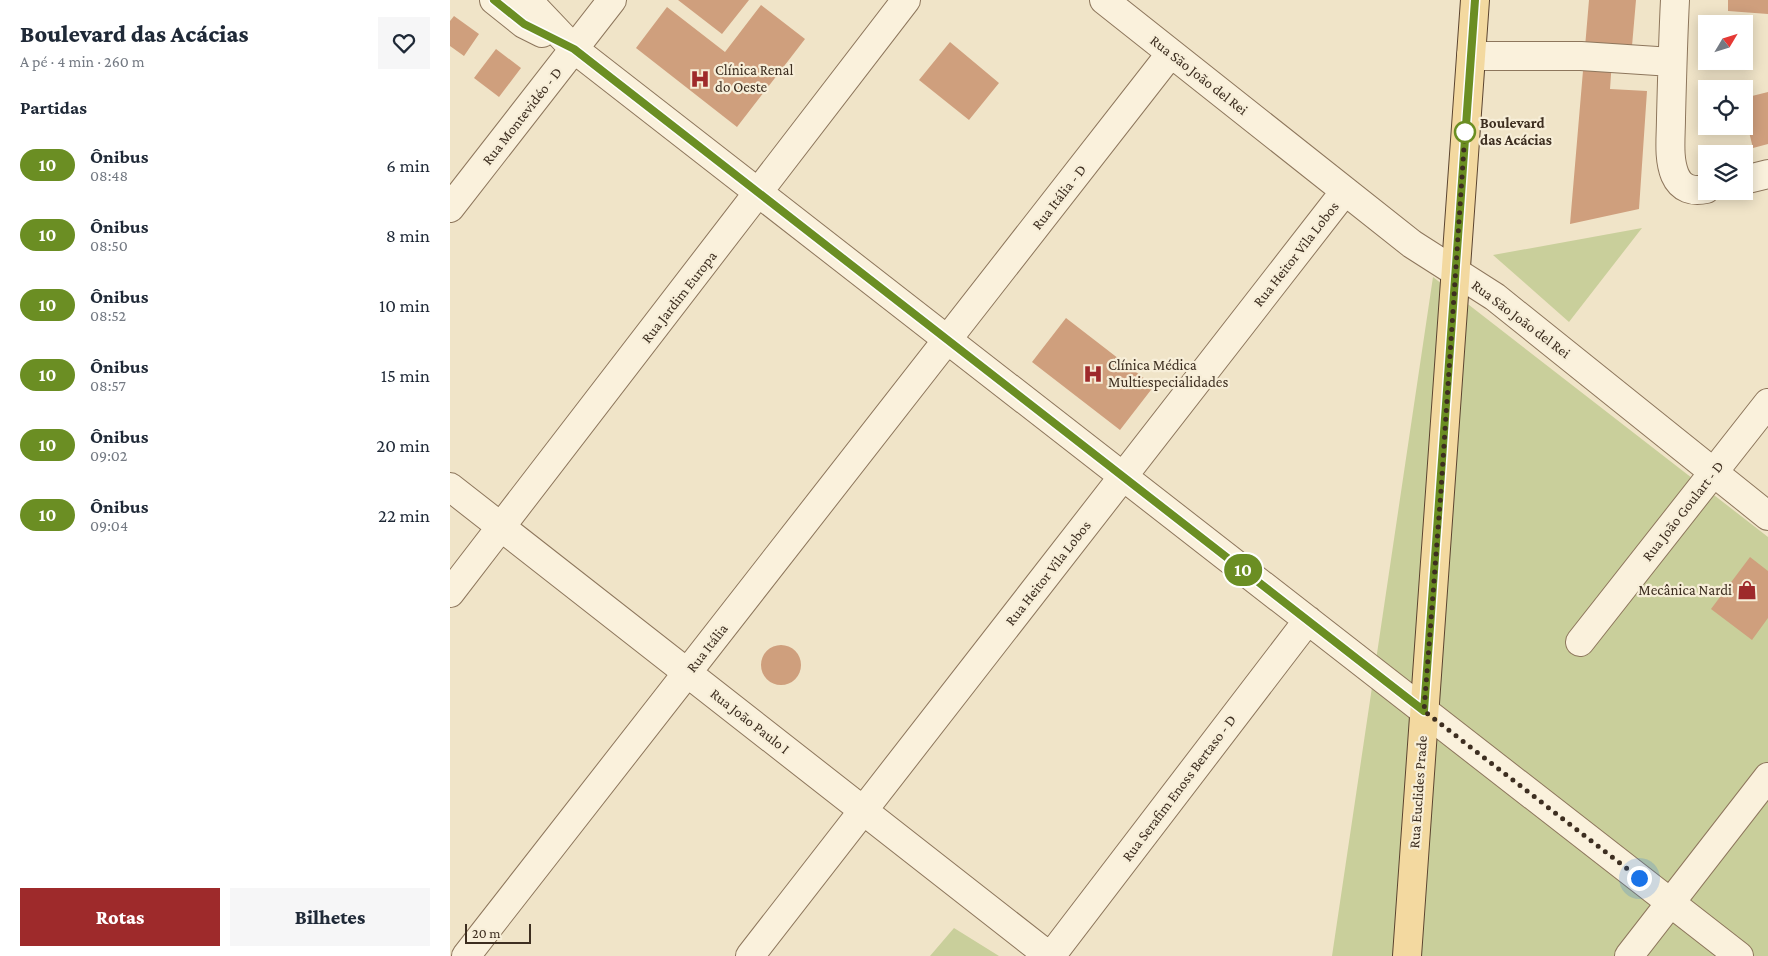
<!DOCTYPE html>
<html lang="pt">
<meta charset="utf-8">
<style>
:root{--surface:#fff;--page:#f6f6f7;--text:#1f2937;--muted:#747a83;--accent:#9e2a2b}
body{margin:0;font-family:"Crimson Pro",serif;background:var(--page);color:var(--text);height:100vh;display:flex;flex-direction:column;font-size:19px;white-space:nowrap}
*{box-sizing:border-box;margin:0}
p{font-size:16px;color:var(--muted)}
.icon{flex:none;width:28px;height:28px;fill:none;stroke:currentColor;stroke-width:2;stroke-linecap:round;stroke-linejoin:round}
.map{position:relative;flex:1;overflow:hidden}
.side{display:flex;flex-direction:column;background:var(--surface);width:450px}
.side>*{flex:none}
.badge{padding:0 10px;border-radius:16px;font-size:18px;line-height:32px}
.needle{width:32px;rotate:52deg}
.buttons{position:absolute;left:1248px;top:15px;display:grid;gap:10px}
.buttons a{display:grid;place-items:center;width:55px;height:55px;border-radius:0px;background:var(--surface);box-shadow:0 2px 12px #0003;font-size:25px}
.scale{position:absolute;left:15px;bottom:12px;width:66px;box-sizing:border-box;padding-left:5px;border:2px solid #3d2e20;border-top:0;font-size:14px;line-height:18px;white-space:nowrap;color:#3d2e20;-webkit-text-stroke:4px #f7eed8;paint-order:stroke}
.you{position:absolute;width:25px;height:25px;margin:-12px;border:4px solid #fff;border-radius:50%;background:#1a73e8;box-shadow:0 0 0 8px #1a73e833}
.map>.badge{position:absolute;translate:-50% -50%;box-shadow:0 0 0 2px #fff}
h2{padding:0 20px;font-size:19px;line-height:45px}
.round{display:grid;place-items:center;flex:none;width:52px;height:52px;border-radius:0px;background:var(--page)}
.summary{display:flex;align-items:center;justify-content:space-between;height:85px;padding:0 20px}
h1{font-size:24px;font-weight:800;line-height:38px}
.action{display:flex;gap:10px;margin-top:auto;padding:10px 20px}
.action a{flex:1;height:58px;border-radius:0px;background:var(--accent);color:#fff;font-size:20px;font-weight:800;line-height:58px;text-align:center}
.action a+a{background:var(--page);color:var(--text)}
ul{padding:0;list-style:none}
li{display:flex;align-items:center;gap:15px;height:70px;padding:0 20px}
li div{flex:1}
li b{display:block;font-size:19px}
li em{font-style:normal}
li .badge{min-width:55px;font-weight:700;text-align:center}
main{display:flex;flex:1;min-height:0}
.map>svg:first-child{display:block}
.green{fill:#c9cf9b}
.building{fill:#cf9f7d}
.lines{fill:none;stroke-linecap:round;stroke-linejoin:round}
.minor-casing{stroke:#8d765c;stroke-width:30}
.major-casing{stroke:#5b4430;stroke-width:30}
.minor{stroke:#faf1dc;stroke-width:28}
.major{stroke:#f3d9a0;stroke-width:28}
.line-casing{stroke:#fff;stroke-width:11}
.line{stroke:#6b8e23;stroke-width:8}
.walk{stroke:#3d2e20;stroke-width:5;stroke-dasharray:0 9}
.stop-dot{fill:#fff;stroke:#6b8e23;stroke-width:2.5}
.labels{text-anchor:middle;stroke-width:4.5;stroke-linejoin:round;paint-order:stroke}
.poi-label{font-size:15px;fill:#3d2e20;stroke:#f7eed8;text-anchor:start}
.street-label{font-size:15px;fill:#3d2e20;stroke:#f7eed8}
.stop-label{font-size:15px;font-weight:bold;fill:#3d2e20;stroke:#f7eed8;text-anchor:start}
</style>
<main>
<section class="side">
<div class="summary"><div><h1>Boulevard das Acácias</h1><p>A pé · 4 min · 260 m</p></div><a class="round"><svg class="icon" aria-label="heart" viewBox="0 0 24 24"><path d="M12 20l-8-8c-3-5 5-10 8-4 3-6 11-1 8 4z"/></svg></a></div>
<h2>Partidas</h2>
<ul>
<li><span class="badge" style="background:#6b8e23;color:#fff">10</span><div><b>Ônibus</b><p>08:48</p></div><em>6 min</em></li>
<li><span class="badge" style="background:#6b8e23;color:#fff">10</span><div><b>Ônibus</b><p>08:50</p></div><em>8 min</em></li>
<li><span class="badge" style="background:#6b8e23;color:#fff">10</span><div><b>Ônibus</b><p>08:52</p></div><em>10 min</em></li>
<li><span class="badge" style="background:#6b8e23;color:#fff">10</span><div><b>Ônibus</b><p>08:57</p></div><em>15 min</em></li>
<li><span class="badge" style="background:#6b8e23;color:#fff">10</span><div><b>Ônibus</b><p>09:02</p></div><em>20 min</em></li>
<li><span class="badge" style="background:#6b8e23;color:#fff">10</span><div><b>Ônibus</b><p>09:04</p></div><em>22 min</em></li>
</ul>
<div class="action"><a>Rotas</a><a>Bilhetes</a></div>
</section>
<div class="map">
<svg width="1318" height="956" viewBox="0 0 1318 956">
<rect width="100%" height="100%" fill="#f0e4c8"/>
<path class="green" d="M1192 228 1119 322 1043 255Z
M983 277 1318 537V956H882Z
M504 928 549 956H480Z"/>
<path class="building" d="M228 0H299L272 34Z
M1139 0H1186L1182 46H1163L1160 89 1197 91 1189 209 1120 224Z
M1278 0H1318V14L1278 11Z
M311 5 355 39 287 127 186 48 217 7 275 52Z
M4 16 29 34 14 56 0 46V21Z
M500 42 549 83 519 120 469 80Z
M46 49 71 68 49 97 24 78Z
M1318 92V144L1303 148 1294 112V98Z
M616 318 704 386 670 430 582 362Z
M1300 557 1318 571V618L1302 640 1261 609Z
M311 665a20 20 0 1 1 40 0a20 20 0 1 1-40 0Z"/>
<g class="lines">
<defs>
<path id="minor" d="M44 0 74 24 92 33
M75 0 86 9 124 49 1289 956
M654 0 962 244 1045 297 1318 516
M1225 0C1223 39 1222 79 1221 118 1221 137 1218 158 1225 175 1231 189 1243 192 1256 189
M1021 56H1131L1222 62
M1294 180 1318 174
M0 208 162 0
M0 487 599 956
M0 593 456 0
M1130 642 1318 403
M16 956 721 53
M300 956 895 191
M601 956 858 620
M1179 956 1318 777"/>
<path id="major" d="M957 956 1025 0"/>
</defs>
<use href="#minor" class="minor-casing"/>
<use href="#major" class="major-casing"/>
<use href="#minor" class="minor"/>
<use href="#major" class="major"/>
</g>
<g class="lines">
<defs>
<path id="line" d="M44 0 74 24 124 49 974 711 1025 0"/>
</defs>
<use href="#line" class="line-casing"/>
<use href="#line" class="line"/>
<path class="walk" d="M1015 132 991 490 974 711 1189 878"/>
</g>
<defs>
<symbol id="hospital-bare" viewBox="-9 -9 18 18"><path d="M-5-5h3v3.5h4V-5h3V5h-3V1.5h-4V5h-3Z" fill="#9e2a2b" stroke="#f7eed8" stroke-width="2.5" paint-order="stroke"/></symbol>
<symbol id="shop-bare" viewBox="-9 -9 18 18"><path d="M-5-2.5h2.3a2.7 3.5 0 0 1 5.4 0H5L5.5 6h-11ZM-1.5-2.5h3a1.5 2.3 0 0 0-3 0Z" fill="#9e2a2b" stroke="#f7eed8" stroke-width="2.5" paint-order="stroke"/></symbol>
</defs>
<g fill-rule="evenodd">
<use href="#hospital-bare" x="236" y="65" width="28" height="28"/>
<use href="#hospital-bare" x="629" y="360" width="28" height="28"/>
<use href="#shop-bare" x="1283" y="576" width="28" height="28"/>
</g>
<circle class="stop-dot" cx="1015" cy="132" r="10"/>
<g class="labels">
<g class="poi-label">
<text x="265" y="75">Clínica Renal<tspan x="265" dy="17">do Oeste</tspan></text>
<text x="658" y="370">Clínica Médica<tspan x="658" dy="17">Multiespecialidades</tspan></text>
<text x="1282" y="595" text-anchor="end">Mecânica Nardi</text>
</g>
<g class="street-label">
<text transform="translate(749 75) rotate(38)" y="5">Rua São João del Rei</text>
<text transform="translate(72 116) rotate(-52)" y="5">Rua Montevidéo - D</text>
<text transform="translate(609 197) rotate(-52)" y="5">Rua Itália - D</text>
<text transform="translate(846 254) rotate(-52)" y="5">Rua Heitor Vila Lobos</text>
<text transform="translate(229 297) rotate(-52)" y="5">Rua Jardim Europa</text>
<text transform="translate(1071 319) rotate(37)" y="5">Rua São João del Rei</text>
<text transform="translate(1233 511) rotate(-52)" y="5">Rua João Goulart - D</text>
<text transform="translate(598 573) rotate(-52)" y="5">Rua Heitor Vila Lobos</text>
<text transform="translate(257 648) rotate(-52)" y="5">Rua Itália</text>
<text transform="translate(300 721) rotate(38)" y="5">Rua João Paulo I</text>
<text transform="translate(729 788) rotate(-53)" y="5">Rua Serafim Enoss Bertaso - D</text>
<text transform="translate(968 792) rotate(-86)" y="5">Rua Euclides Prade</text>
</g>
<g class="stop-label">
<text x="1030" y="128">Boulevard<tspan x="1030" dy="17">das Acácias</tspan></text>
</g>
</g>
</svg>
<div class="buttons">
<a><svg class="needle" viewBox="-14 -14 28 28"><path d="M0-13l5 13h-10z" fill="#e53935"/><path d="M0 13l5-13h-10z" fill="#747a83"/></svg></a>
<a><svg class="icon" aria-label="locate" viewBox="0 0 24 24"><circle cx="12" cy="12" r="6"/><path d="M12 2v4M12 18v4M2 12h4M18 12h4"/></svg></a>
<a><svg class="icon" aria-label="layers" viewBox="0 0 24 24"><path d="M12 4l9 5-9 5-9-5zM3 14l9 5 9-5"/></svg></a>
</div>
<div class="scale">20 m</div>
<div class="you" style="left:1189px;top:878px"></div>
<b class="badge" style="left:793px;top:570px;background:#6b8e23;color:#fff">10</b>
</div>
</main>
